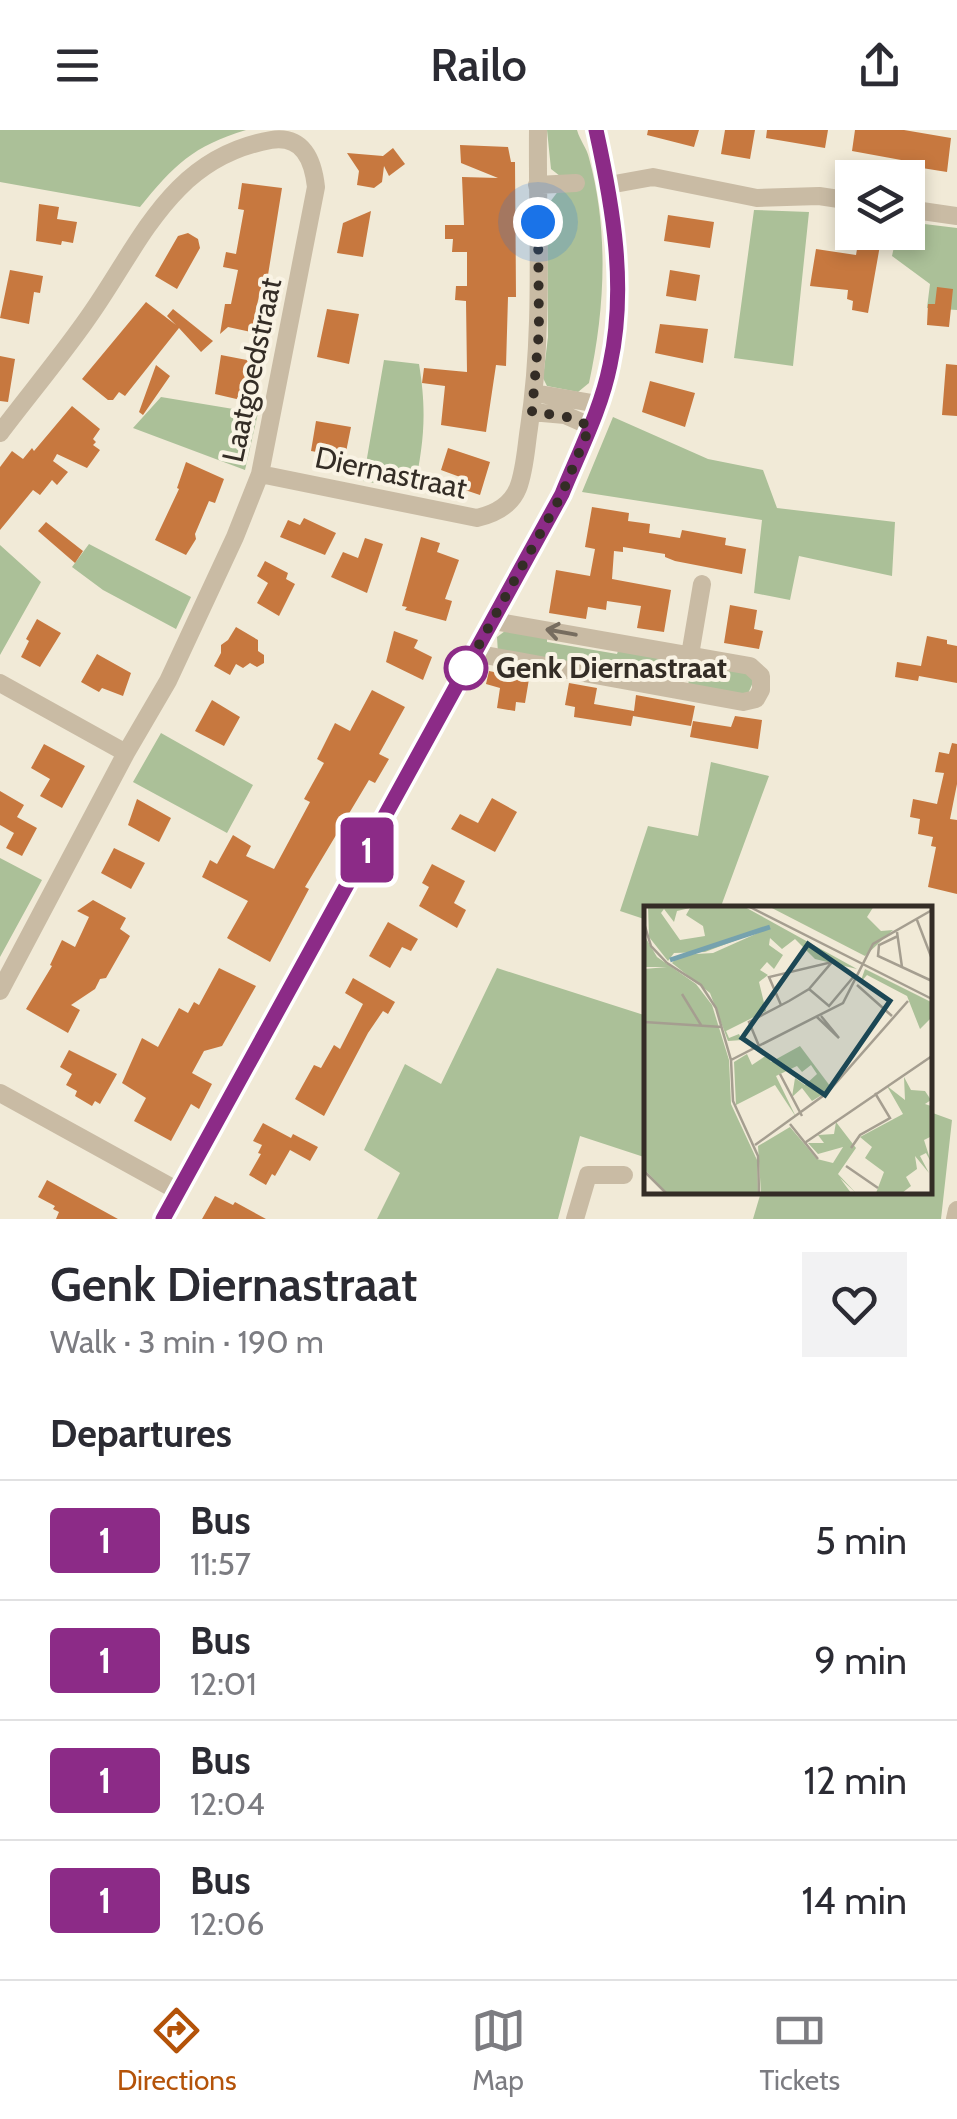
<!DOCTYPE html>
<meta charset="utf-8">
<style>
:root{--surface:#fff;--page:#f2f2f3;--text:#2b2b33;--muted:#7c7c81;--line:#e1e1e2;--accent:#b45309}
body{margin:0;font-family:Cabin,sans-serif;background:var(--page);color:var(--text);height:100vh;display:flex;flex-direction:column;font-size:38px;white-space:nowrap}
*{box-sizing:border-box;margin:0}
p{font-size:32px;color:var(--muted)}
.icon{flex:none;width:55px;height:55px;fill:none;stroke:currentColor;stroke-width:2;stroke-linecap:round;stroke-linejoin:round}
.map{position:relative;height:1089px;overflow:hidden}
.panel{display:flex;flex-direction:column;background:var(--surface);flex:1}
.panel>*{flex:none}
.badge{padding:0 20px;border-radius:8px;font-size:35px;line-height:65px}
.tools{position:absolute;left:835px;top:30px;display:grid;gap:20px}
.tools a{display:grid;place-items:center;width:90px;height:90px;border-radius:0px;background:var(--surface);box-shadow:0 5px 15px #0003;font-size:50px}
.you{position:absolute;width:50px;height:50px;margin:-25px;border:8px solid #fff;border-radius:50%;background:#1a73e8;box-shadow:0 0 0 15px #1a73e833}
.map>.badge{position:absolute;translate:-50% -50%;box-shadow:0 0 0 5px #fff}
h2{padding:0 50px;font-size:38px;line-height:90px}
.round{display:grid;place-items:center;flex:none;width:105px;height:105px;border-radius:0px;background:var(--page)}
.overview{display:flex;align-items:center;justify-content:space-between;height:170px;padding:0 50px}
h1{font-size:48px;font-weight:600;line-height:75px}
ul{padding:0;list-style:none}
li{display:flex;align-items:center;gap:30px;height:120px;padding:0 50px;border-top:2px solid var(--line)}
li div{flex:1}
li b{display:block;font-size:38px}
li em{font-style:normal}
li .badge{min-width:110px;font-weight:700;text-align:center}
header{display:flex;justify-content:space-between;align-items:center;height:130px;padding:0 50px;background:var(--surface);font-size:45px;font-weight:600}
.tabs{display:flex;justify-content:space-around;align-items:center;height:140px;border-top:2px solid var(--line);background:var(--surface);font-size:28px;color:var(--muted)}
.tabs a{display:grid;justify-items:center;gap:5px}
.tabs .active{color:var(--accent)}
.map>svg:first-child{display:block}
.green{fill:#abc098}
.building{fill:#c7783f}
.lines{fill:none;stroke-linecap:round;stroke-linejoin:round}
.minor{stroke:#c9bba4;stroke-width:18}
.oneway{stroke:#776d5f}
.line-casing{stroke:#fff;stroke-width:22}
.line{stroke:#8c2b87;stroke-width:15}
.walk{stroke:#342d26;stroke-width:10;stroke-dasharray:0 18}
.stop-dot{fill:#fff;stroke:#8c2b87;stroke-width:5}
.labels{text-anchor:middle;stroke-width:8;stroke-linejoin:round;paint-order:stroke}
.street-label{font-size:30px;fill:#342d26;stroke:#f9f3e4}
.stop-label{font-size:30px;font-weight:bold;fill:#342d26;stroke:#f9f3e4;text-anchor:start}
.inset-river{fill:none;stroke:#76a2ae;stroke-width:5}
.inset-road{fill:none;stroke:#a59e90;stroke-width:2.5}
.view{fill:#1b4755;fill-opacity:0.15;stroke:#1b4755;stroke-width:5}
.inset-edge{fill:none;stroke:#342d26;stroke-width:5}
</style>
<header><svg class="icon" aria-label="menu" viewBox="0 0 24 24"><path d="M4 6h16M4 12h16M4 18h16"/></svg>Railo<svg class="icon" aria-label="share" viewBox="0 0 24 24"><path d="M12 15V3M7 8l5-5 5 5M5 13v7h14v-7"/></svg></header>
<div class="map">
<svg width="957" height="1089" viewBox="0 0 957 1089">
<rect width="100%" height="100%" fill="#f1ead7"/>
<path class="green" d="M0 0H246C193 16 174 35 140 77L0 52Z
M547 0H577C580 11 587 18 589 28 609 101 605 180 589 253L578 262 547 256 543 248 548 207 547 76 559 60 560 46 551 39Z
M754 80 809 82 793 236 734 228Z
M908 92 957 98V180L927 178 930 154 892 126 897 103 908 102Z
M384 230 419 234C427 282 424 313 414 360L363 351Z
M161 267 258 283 245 340 133 298Z
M613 287 708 329 763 340 777 378 895 392 892 446 799 426 790 470 754 463 762 390 582 362Z
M89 414 191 467 176 499 103 460 72 437Z
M0 415 41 452 0 525Z
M505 501 547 506V512L617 524 619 518 686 533 683 554 543 527 498 523 497 507Z
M692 534 746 540 754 550 747 566 688 555Z
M161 603 253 655 227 703 133 652Z
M711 632 769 646 720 779H647V790L620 781 648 696 698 706Z
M0 728 42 750 0 827Z
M497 838 647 886V1028L580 1006 558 1089H377L400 1043 364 1020 405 934 441 954Z
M930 982 952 990 941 1089H753L761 1062H930Z"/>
<path class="building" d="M648 0H699L694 17 647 5Z
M725 0H755L750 29 721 24Z
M767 0H828L825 18 766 8Z
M855 0H904L951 8 947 42 922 38 923 34 852 21Z
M460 15 508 17 511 32H515L516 167H508L506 236 496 235 486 302 441 295 445 256 422 253 424 238 467 242 466 171 455 170 456 156H467V122H452L453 109H445V95H464L462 47 498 48 461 33Z
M393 18 405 34 389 46 384 36 382 52 374 58 357 55 359 41 347 23 383 26Z
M242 53 282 58 268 145 264 144 251 202 228 197 220 204 225 174H231L238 140 223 137 226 122 236 124 244 80 238 79Z
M39 74 59 77 57 89 77 92 73 113 62 111 61 115 36 111Z
M371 81 363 127 337 123 343 93Z
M668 85 714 92 710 118 664 111Z
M860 102 882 104 868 183 852 180 853 171 847 169 848 160 810 156 816 119 856 125Z
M188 103 198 109 200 118 177 159 155 146 178 106Z
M10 140 43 146 40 163 34 162 29 194 0 188Z
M670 140 700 145 696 171 666 166Z
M937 157 953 159 949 197 927 195 928 174H935Z
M146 172 176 195 167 186 173 179 213 211 201 222 179 198 125 266 119 262 113 270H108L82 249Z
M327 179 359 184 349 234 317 227Z
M660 194 708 199 703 233 655 223Z
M221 225 252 231 245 271 215 264Z
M0 226 15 229 8 272 0 271Z
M946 234 957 235V286L942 285Z
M156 235 170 246 143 285 139 282Z
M650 251 695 263 685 297 642 282Z
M72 276 100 299 93 309 96 312 93 315 100 320 87 338 57 324 53 331 68 342 57 355 52 350 40 365 33 360 0 400V337L12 321 23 329 32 318 34 321Z
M316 291 351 297 345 327 311 321Z
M448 318 490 332 480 365 456 357 460 347 441 340Z
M186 332 224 349 215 373 209 371 195 404 196 409 186 425 155 410 179 359 177 358Z
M592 377 629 383 628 391 650 394 649 403 680 408 682 400 726 408 725 415 746 419 742 444 675 431 665 427V424L623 417V422L614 421 612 449 671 460 664 502 637 498 641 476 607 471 606 480 588 477 586 489 549 483 556 440 590 446 595 419 585 417Z
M304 388 336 403 325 425 280 407 288 390 300 395Z
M46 392 83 421 75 433 38 401Z
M421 407 440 413 437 422 459 430 445 469 452 471 446 491 405 480 407 477 402 476Z
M365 408 383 414 367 463 331 447 343 422 358 428Z
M265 431 288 443 286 449 295 454 279 486 257 473 268 453 257 446Z
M730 475 757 480 754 499 763 501 759 519 724 513Z
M37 489 61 503 40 537 21 527 29 511 26 509Z
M236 497 258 510V521L264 525V533L257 537 250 533 243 538 236 534 230 545 214 536 221 523V515L228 510Z
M394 501 418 510 414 518 432 527 423 550 386 532Z
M927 506 947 510V514L957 516V553L919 546 918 551 895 547 897 532 921 536 919 546Z
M97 524 131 543 123 566 102 558 99 562 81 552Z
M489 541 529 549 525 573 516 572 515 581 497 578 500 558 486 554Z
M569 553 597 558 594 574 634 581 636 565 695 576 691 596 633 586 631 596 574 587 575 577 565 575Z
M372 560 405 577 379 624 389 629 375 653 369 650 305 757 309 759 270 832 227 808 248 771 202 747 210 730 217 734 233 705 251 716 246 726 274 739 310 672 304 669 324 633 317 629 335 593 350 601Z
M212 570 240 587 224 616 195 601Z
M735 586 762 590 758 619 690 607 693 591 731 597Z
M952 613 957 614V654L950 689 957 690V764L928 757 936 717 931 716 933 707 918 704 920 689 910 687 913 669 937 674 944 643 935 642 939 622 949 624Z
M44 614 85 636 62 678 40 666 50 649 31 638Z
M0 661 24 675 17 687 37 698 22 726 6 718 14 703 0 695Z
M492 668 517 682 495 722 451 699 460 684 478 693Z
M137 669 171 688 159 712 128 695Z
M114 718 145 733 131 759 101 743Z
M432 734 465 751 454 773 466 780 457 798 419 776 429 757 422 753Z
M93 770 126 788 120 799 130 806 106 848 100 849 95 859 71 875 80 880 68 903 26 879 52 836 50 835 62 810 75 817 89 787 77 781Z
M388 792 418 809 411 821 402 817 390 838 369 826Z
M219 838 256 856 222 916 204 921 192 943 212 954 199 979 191 974 171 1011 134 991 146 968 122 953 142 908 158 917 179 878 188 883 194 872 199 875Z
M353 848 395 872 388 884 383 881 368 903 324 986 295 969 314 935 321 938 334 915 340 919 363 874 345 863Z
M69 920 117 944 100 974 95 971 92 976 75 966 77 961 66 955 72 944 60 937Z
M263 993 291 1008 293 1004 318 1017 310 1031 290 1020 275 1046 272 1044 266 1055 249 1045 261 1024 258 1023 262 1015 253 1011Z
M47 1050 118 1089H56L59 1082 53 1079 55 1076 38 1067Z
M215 1066 233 1075 235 1072 266 1089H202Z"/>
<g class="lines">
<path class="minor" d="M537 55 576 53
M609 55 653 47 757 68 819 66 852 71
M908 79 957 86
M534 263 598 274
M531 282 565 285 590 296
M0 303C28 266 58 230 85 192 139 118 168 28 271 10 303 5 313 30 316 57L260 344 235 407 168 551 126 623 0 861
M260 344 477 388C495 384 511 375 518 358 525 340 526 317 529 298 544 199 537 99 538 0
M474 523 743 572 756 569 761 560V546L750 536 493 491
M690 525 702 454
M0 553 126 623
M0 963 178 1061
M163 1089 561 364C579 322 600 280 610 235 627 157 614 77 596 0
M575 1089 588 1045H624
M955 1089 957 1080"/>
</g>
<defs><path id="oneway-shaft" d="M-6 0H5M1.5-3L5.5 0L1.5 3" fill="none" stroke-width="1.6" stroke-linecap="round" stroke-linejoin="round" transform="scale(2.5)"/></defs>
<use class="oneway" href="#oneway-shaft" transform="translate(561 502) rotate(-170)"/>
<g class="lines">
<defs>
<path id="line" d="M163 1089 562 364C579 322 601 280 610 235 627 157 613 77 596 0"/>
</defs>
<use href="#line" class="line-casing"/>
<use href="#line" class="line"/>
<path class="walk" d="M466 538 464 542 562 364 590 296 564 286 532 282 539 201 538 92"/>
</g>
<circle class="stop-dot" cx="466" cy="538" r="20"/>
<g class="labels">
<g class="street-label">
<text transform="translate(252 240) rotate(-78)" y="10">Laatgoedstraat</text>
<text transform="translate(391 343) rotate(12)" y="10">Diernastraat</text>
</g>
<g class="stop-label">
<text x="496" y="548">Genk Diernastraat</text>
</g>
</g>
<g transform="translate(644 776)">
<rect width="288" height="288" fill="#f1ead7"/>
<path d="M4 0H99L213 63 171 53 151 33 138 43 126 32 125 39 139 49 130 63 123 56 116 64 124 69 115 76 122 105 82 125 85 132 95 128 98 134 84 135 66 87 28 57 35 49 69 47 127 21 61 46 30 47 24 55 5 31ZM46 2 42 9 59 20 61 30 36 34 17 7 20 3 30 16 33 5ZM124 0H230L223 11 237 25 249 24 221 50ZM0 29 13 51 52 78 68 99 85 154 87 198 113 254 114 287H23L0 263V63L23 61H0ZM221 63 287 96V112L276 123 263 90 223 69 216 77ZM156 140 186 180 181 187 168 195 158 182 148 191 151 172 161 179 173 168 167 159 158 166 153 160 132 170 152 211 131 179 92 199 90 156 103 148 108 159 123 149 127 156ZM260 171 267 184 281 185 287 194 281 198 287 200 286 231 280 234 287 256 282 247 276 250 285 267 271 250 273 263 262 271 267 280 258 287H232L240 266 221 252 228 241 216 231 259 208 243 180 261 194ZM192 216 212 242 194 268 212 287 196 272 207 287H117L114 240 146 221 173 253 189 257 199 241 174 248 164 237H180L174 229 190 228Z" fill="#abc098" fill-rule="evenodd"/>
<path class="inset-river" d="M26 54 126 21"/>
<path class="inset-road" d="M104 0 288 93M273 14 288 53M0 17 7 40 23 57M253 26 258 61M254 30 235 39 234 50 288 75M23 57 57 79 72 102 87 154 89 195 114 250 115 287M213 79 248 110M165 83 185 100 211 69M38 88 57 119M173 111 195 132 177 110M0 116 78 121M115 140 105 116 145 95 165 83 188 56 125 71 137 99M87 154 199 97 229 38 288 4M136 168 158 210M146 218 174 253M162 236 288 150M111 239 183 187 264 95M207 242 216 229 246 212 231 187M202 260 234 282M0 265 22 287"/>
<path class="view" d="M164 38 246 95 181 189 98 132Z"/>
<rect width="288" height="288" class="inset-edge"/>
</g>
</svg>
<div class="tools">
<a><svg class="icon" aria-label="layers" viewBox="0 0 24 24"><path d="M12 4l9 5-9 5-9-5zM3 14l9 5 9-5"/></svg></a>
</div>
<div class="you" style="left:538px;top:92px"></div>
<b class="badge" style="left:367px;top:720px;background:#8c2b87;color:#fff">1</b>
</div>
<section class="panel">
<div class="overview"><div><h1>Genk Diernastraat</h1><p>Walk · 3 min · 190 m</p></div><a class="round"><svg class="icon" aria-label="heart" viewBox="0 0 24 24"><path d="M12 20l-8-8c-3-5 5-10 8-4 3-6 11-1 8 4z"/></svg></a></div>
<h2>Departures</h2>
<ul>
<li><span class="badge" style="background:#8c2b87;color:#fff">1</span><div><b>Bus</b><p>11:57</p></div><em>5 min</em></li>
<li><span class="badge" style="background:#8c2b87;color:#fff">1</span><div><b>Bus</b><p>12:01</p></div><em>9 min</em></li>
<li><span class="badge" style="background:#8c2b87;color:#fff">1</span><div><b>Bus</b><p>12:04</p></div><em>12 min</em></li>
<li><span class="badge" style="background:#8c2b87;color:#fff">1</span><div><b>Bus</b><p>12:06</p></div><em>14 min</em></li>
</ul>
</section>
<nav class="tabs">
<a class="active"><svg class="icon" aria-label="directions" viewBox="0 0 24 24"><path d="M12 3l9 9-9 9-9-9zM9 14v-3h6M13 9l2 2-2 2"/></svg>Directions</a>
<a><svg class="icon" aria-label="map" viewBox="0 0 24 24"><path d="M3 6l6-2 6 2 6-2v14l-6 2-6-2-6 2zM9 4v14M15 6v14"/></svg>Map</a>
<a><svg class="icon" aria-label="tickets" viewBox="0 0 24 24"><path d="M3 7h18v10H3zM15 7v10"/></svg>Tickets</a>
</nav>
